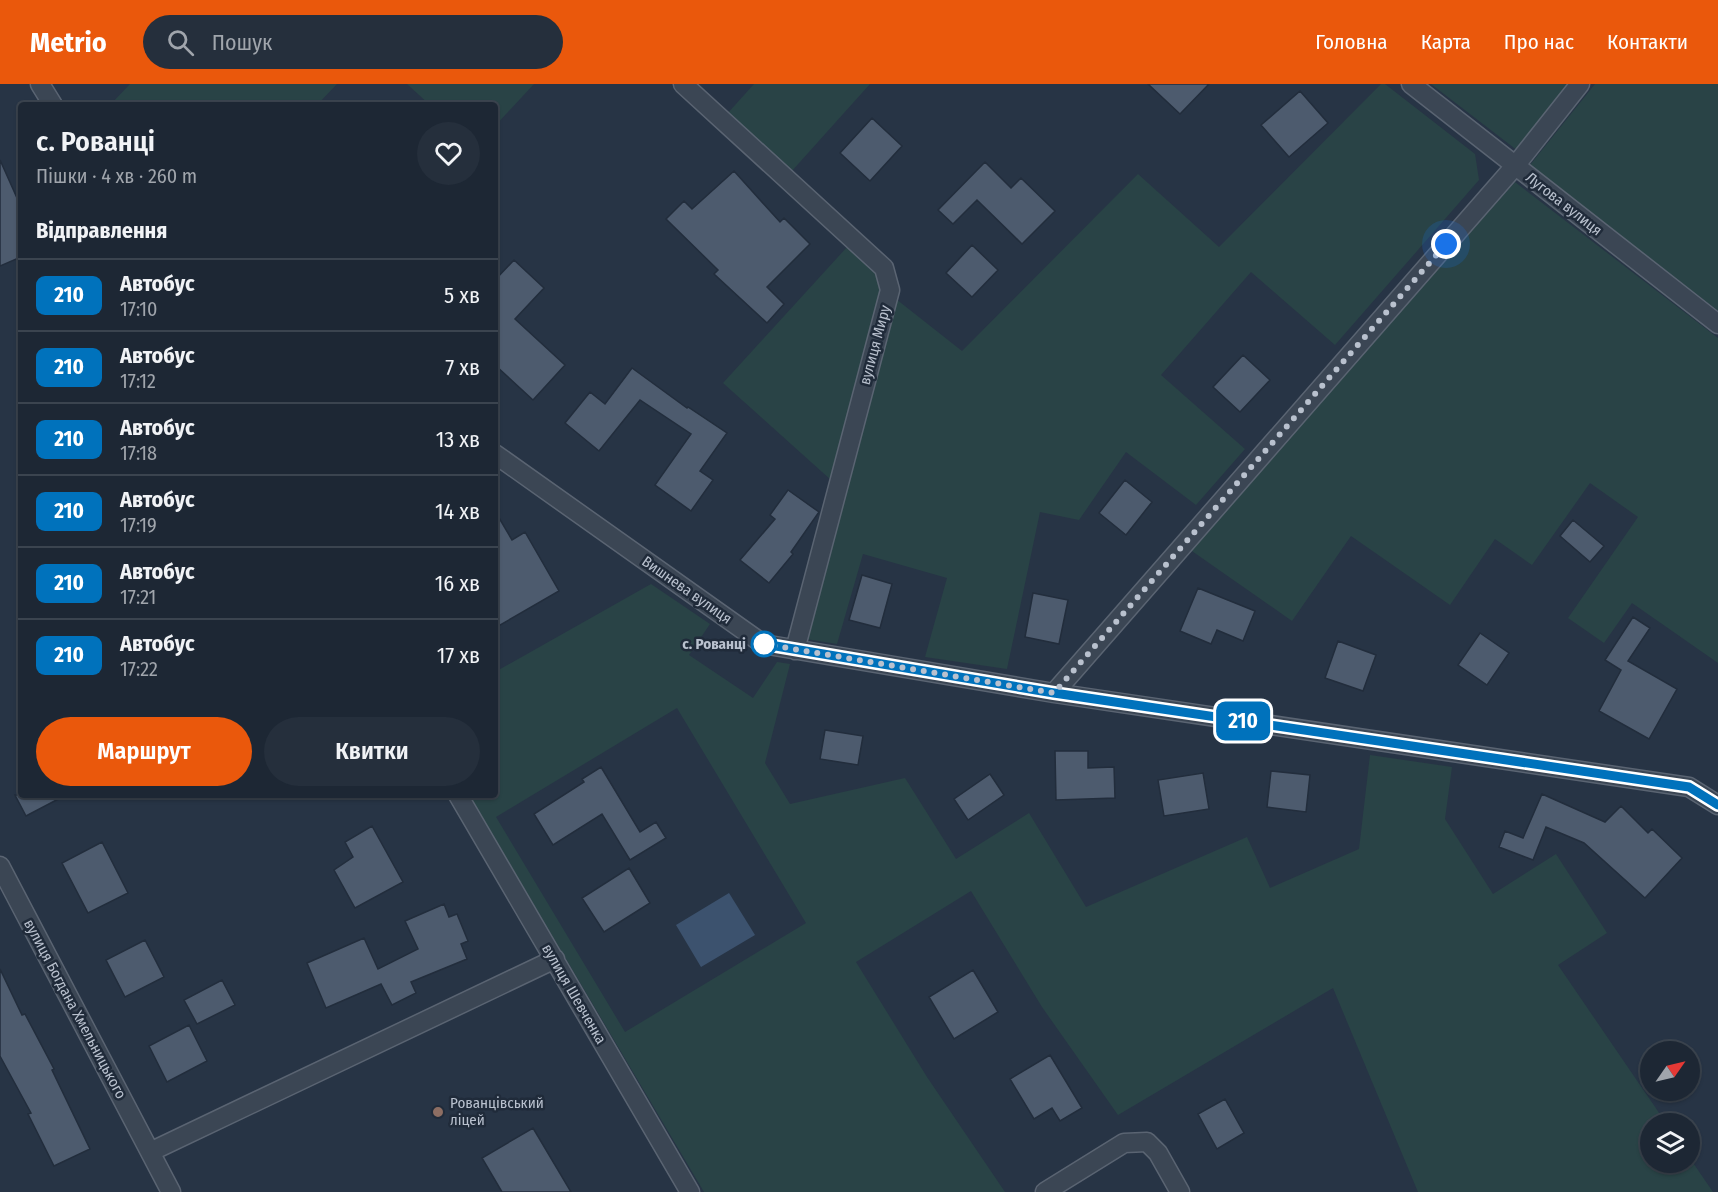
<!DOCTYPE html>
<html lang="uk">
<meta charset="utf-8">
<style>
:root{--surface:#1d2734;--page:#252f3c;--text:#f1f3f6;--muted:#a0a5ac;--line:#3b444f;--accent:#ea580c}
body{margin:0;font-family:"Fira Sans Condensed",sans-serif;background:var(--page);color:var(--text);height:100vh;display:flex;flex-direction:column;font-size:22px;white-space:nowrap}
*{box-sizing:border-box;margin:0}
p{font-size:20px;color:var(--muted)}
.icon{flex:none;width:33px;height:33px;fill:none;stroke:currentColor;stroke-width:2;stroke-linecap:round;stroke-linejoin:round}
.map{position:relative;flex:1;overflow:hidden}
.drawer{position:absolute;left:18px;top:18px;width:480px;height:696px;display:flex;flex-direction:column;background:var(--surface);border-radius:6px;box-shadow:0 2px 4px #0004,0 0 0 2px var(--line)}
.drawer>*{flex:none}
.badge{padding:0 12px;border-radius:9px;font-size:21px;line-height:39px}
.needle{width:39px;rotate:56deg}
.controls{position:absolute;left:1640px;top:957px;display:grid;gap:12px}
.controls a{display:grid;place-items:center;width:60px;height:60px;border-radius:50%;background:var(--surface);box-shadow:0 2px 4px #0004,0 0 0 2px var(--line);font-size:30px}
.you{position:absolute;width:30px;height:30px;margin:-15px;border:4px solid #fff;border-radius:50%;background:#1a73e8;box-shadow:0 0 0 9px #1a73e833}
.map>.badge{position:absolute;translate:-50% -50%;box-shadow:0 0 0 3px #fff}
h2{padding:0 18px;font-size:22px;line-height:54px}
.round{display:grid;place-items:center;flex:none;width:63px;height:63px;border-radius:32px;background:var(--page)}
.headline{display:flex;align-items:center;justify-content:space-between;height:102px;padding:0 18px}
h1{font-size:28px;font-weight:600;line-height:45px}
.cta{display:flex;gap:12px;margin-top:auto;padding:12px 18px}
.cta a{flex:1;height:69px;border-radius:36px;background:var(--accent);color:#fff;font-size:24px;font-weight:600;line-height:69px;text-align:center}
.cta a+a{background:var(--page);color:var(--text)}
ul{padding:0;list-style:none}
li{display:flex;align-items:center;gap:18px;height:72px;padding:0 18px;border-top:2px solid var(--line)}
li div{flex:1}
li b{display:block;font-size:22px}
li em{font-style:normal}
li .badge{min-width:66px;font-weight:700;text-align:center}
header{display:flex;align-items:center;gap:36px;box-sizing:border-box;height:84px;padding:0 30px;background:var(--accent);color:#fff}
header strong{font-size:28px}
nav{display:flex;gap:33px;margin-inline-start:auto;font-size:21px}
.search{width:420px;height:54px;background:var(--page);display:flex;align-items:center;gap:15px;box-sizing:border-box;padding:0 21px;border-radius:33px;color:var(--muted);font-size:22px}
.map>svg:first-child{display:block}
.green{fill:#294346;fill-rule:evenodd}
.water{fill:#3c526e}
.building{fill:#4d5b6e;stroke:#222d3c;stroke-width:1.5}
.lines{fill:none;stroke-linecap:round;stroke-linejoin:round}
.minor-casing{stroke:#5a6472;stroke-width:21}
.minor{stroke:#3b4654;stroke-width:18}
.line-casing{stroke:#fff;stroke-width:14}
.line{stroke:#0072bc;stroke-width:9}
.walk{stroke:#b9c1ce;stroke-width:6;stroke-dasharray:0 10.8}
.stop-dot{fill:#fff;stroke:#0072bc;stroke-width:3}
.education-dot{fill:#8d6e63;stroke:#202b3a;stroke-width:2}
.labels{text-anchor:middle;stroke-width:5;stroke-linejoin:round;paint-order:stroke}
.street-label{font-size:15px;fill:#b9c1ce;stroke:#202b3a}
.stop-label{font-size:15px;font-weight:bold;fill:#b9c1ce;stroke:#202b3a;text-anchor:end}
.poi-label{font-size:15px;fill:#b9c1ce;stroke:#202b3a;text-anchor:start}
</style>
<header>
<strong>Metrio</strong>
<div class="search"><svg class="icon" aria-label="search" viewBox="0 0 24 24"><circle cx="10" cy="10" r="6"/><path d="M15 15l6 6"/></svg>Пошук</div>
<nav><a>Головна</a><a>Карта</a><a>Про нас</a><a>Контакти</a></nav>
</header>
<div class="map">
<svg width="1718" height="1108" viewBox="0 0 1718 1108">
<rect width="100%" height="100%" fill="#273445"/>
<path class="green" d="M130 0H337L317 21H110Z
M407 0H534L495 42V21H430Z
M754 0H870L791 88 727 30Z
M1381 0H1385L1475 70 1479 96 1335 261 1251 188 1161 291 1245 365 1196 421 1126 368 1079 436 1040 428 1007 585 925 573 947 494 863 470 837 560 806 555 896 215 962 267 1138 90 1219 163Z
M1431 0H1569L1518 67Z
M1595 0H1718V227L1530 81Z
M1515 98 1718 254V579L1632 519 1604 559 1568 534 1638 433 1590 399 1532 481 1495 455 1450 521 1351 452 1292 537 1189 465Z
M848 162 877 188 881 206 831 396 723 299Z
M651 500 710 540 689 571 753 614 777 578 790 580 765 679 790 720 905 694 956 775 1029 729 1086 823 1247 753 1270 804 1359 765 1370 671 1452 683 1445 735 1493 810 1556 770 1607 849 1558 881 1666 1039 1650 1040V1078H1689V1073L1713 1108H1418L1333 904 1118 1031 1042 923 971 807 856 878 927 993 1005 1108H704L469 711H495V588ZM677 624 806 839 625 948 496 733Z"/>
<path class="water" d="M729 809 755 851 701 883 676 841Z"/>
<path class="building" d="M1148 0H1209L1180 30Z
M1300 7 1328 39 1289 73 1261 41Z
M872 34 902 62 870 97 840 69Z
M0 76 21 123V173L0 182Z
M985 78 1011 104 1021 94 1055 127 1022 160 977 116 953 140 938 126Z
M734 87 780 138 784 134 810 160 767 203 784 220 767 239 714 190 718 186 666 135 684 117 692 125Z
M972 161 998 186 972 213 946 189Z
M514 176 544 204 515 235 565 281 533 316 495 281V196Z
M1243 271 1270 296 1240 328 1213 303Z
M632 284 687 324 688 323 727 349 700 387 713 396 691 427 655 401 691 350 640 316 599 367 565 339 590 308 605 320Z
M1125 396 1152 418 1126 451 1099 429Z
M788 406 819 428 791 468 793 470 769 499 740 476 775 435 770 431Z
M495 427 512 456 525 448 559 507 495 544Z
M1573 436 1604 462 1590 478 1560 452Z
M862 491 892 500 880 544 849 536Z
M1198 504 1255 527 1243 557 1217 546 1211 560 1180 547Z
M1033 509 1068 516 1059 560 1025 553Z
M1633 533 1650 544 1628 577 1677 605 1649 655 1599 627 1621 586 1605 576Z
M1480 549 1509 569 1487 601 1458 581Z
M1338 557 1376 571 1363 607 1325 594Z
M825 646 863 652 858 681 820 675Z
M1055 667H1088V684L1114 683 1115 714 1056 716Z
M601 683 640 748 656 738 666 754 630 776 602 730 553 761 534 730 584 698 582 695Z
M1271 687 1310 691 1306 728 1267 723Z
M1203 689 1209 725 1164 732 1158 696Z
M990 690 1004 711 968 736 954 715Z
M1542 710 1605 738 1621 722 1648 749 1652 745 1682 774 1645 814 1584 759 1546 743 1533 776 1499 763 1505 747 1523 754Z
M15 711H66L26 732Z
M372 742 403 798 355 824 334 786 353 773 345 758Z
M102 758 128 809 88 829 62 779Z
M629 784 650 819 604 848 582 814Z
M444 820 449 833 457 830 468 857 461 860 467 875 411 898 416 909 392 921 381 900 326 924 307 879 364 854 378 885 418 865 405 837Z
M145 856 164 893 125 913 106 876Z
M0 885 22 931 25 930 54 985 52 986 90 1065 54 1082 28 1030 31 1029 0 972Z
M973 886 998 928 954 955 929 913Z
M222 896 235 921 197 940 184 916Z
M189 941 207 977 167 998 149 962Z
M1050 971 1082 1024 1060 1037 1052 1024 1034 1035 1010 995Z
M1225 1015 1244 1049 1217 1065 1198 1030Z
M533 1044 571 1108H502L482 1074Z"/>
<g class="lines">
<defs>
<path id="minor" d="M40 0 53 21
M683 0 884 184 890 206 795 566
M1411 0 1718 240
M495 370 763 560 1054 609 1689 703 1718 721
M1054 609 1515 82 1580 0
M458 711 690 1108
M0 782 171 1108
M150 1068 555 875
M1045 1108 1124 1059 1147 1058 1158 1069 1180 1108"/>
</defs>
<use href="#minor" class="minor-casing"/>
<use href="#minor" class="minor"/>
</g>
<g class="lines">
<defs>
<path id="line" d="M764 560 1054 609 1689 703 1718 721"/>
</defs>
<use href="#line" class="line-casing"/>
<use href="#line" class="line"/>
<path class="walk" d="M764 560 1054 609 1446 160"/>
</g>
<circle class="stop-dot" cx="764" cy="560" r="12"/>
<circle class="education-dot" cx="438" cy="1028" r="6"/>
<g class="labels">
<g class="street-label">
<text transform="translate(1564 120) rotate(38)" y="5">Лугова вулиця</text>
<text transform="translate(875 261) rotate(-75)" y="5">вулиця Миру</text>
<text transform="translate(687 506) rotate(35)" y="5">Вишнева вулиця</text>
<text transform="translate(574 910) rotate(60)" y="5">вулиця Шевченка</text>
<text transform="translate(75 925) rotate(62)" y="5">вулиця Богдана Хмельницького</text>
</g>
<g class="stop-label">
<text x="746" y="565">с. Рованці</text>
</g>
<g class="poi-label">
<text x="450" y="1024">Рованцівський<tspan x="450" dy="17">ліцей</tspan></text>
</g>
</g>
</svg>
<div class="controls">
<a><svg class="needle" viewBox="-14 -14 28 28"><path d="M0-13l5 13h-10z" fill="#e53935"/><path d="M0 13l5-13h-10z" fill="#a0a5ac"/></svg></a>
<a><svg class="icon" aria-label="layers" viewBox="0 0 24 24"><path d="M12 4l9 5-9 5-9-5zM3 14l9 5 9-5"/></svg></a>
</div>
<div class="you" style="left:1446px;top:160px"></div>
<b class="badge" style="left:1243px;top:637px;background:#0072bc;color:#fff">210</b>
<section class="drawer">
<div class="headline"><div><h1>с. Рованці</h1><p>Пішки · 4 хв · 260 m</p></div><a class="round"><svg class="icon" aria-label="heart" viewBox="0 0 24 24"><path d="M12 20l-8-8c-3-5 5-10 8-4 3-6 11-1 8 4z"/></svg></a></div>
<h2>Відправлення</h2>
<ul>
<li><span class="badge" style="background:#0072bc;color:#fff">210</span><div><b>Автобус</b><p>17:10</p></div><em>5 хв</em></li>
<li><span class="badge" style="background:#0072bc;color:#fff">210</span><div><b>Автобус</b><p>17:12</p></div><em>7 хв</em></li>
<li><span class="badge" style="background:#0072bc;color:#fff">210</span><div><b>Автобус</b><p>17:18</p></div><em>13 хв</em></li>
<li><span class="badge" style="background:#0072bc;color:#fff">210</span><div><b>Автобус</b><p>17:19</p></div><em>14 хв</em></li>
<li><span class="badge" style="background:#0072bc;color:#fff">210</span><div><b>Автобус</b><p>17:21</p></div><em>16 хв</em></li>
<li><span class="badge" style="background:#0072bc;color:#fff">210</span><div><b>Автобус</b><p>17:22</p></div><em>17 хв</em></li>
</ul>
<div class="cta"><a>Маршрут</a><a>Квитки</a></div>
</section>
</div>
